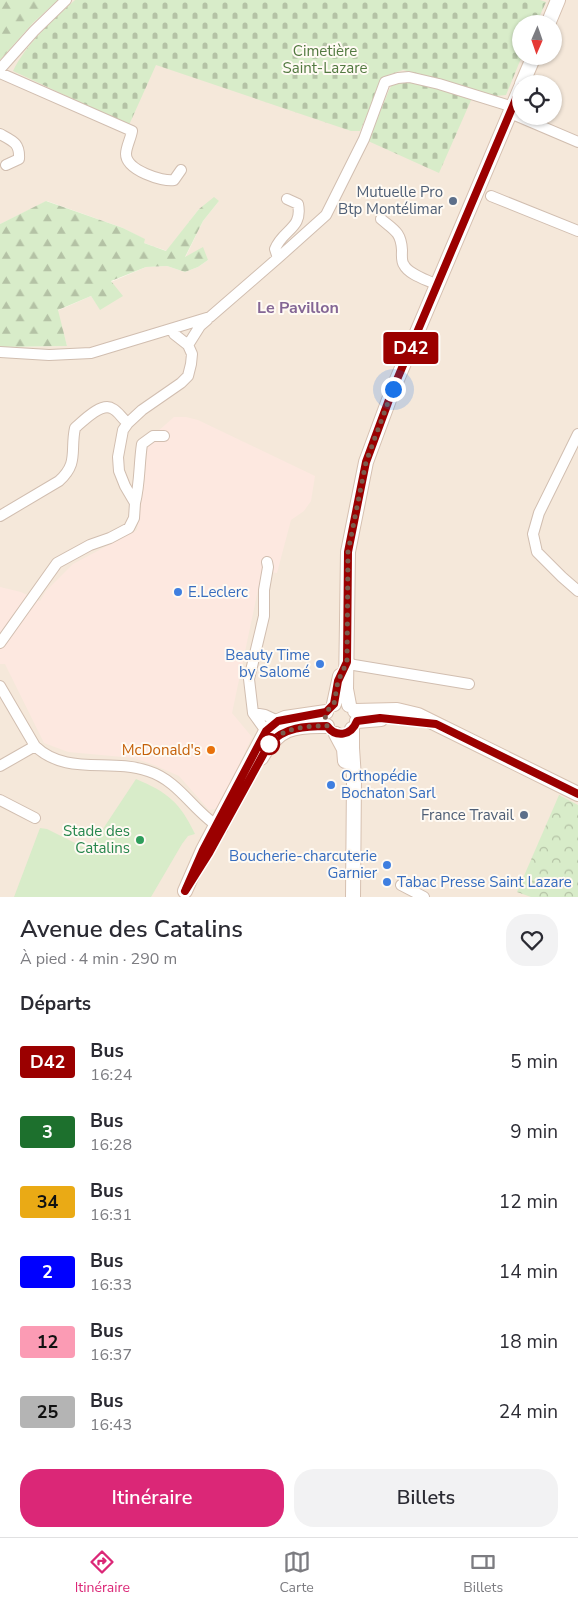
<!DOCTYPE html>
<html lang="fr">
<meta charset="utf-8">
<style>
:root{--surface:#fff;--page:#f2f2f3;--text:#2b2b33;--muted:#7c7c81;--line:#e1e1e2;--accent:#db2777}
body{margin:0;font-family:"Nunito Sans",sans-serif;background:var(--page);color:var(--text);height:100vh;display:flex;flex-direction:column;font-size:19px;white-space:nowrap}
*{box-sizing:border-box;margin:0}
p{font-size:16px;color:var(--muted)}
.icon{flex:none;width:28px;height:28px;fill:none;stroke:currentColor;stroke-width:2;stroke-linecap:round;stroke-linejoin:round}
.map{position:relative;height:897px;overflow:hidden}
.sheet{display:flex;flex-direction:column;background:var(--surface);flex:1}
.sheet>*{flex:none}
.badge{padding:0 10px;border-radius:4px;font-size:18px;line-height:32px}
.needle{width:32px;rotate:182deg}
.tools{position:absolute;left:512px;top:15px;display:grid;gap:10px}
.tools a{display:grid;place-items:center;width:50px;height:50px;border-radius:50%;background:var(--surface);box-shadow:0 1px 4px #0004;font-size:25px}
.you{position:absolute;width:25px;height:25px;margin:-12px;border:4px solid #fff;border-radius:50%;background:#1a73e8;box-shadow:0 0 0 8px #1a73e833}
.map>.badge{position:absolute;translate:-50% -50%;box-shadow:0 0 0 2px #fff}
h2{padding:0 20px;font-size:19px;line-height:45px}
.round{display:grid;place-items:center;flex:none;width:52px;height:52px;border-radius:20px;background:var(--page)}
.overview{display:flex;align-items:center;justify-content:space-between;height:85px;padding:0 20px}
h1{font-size:24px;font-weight:600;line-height:38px}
.primary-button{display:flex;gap:10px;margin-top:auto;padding:10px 20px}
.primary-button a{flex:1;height:58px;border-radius:20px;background:var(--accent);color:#fff;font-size:20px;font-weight:600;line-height:58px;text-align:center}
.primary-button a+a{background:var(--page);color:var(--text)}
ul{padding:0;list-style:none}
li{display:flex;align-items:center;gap:15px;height:70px;padding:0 20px}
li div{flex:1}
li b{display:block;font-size:19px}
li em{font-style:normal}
li .badge{min-width:55px;font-weight:700;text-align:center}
.tab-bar{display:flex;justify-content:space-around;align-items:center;height:70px;border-top:1px solid var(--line);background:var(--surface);font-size:14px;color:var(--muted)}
.tab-bar a{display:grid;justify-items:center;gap:2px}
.tab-bar .selected{color:var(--accent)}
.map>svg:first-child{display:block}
.residential{fill:#f5e8da;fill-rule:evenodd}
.commercial{fill:#fde8e0}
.forest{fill:url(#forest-firs)}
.cemetery{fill:url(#cemetery-stones)}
.park{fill:url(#park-crowns)}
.pitch{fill:#d8ecc9}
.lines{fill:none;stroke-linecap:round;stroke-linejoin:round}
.street-casing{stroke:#d1beb0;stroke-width:12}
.secondary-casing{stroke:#d6c0b0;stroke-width:16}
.street{stroke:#fff;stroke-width:10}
.secondary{stroke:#fff;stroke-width:14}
.line-casing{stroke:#fff;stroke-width:11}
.line{stroke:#9b0000;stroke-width:8}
.walk{stroke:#7a5c4d;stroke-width:5;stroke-dasharray:0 9}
.service-dot{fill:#5c6f8a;stroke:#fffaf3;stroke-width:2}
.shop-dot{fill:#3f7fe0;stroke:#fffaf3;stroke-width:2}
.stop-dot{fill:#fff;stroke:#9b0000;stroke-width:2.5}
.food-dot{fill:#e8710a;stroke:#fffaf3;stroke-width:2}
.leisure-dot{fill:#2e9e5b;stroke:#fffaf3;stroke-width:2}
.labels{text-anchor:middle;stroke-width:4;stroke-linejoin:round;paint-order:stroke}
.park-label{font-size:15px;fill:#537a41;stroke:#fffaf3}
.service-label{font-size:15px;fill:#4e5e75;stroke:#fffaf3;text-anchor:end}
.shop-label{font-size:15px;fill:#366cbe;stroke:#fffaf3;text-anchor:start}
.food-label{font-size:15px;fill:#c56008;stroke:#fffaf3;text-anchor:end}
.leisure-label{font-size:15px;fill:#27864d;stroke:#fffaf3;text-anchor:end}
.neighbourhood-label{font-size:16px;font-weight:bold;fill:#846695;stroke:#fffaf3}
</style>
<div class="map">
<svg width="578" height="897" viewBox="0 0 578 897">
<defs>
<pattern id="forest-firs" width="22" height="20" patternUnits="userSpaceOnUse" patternTransform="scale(1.25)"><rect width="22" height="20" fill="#d8ecc9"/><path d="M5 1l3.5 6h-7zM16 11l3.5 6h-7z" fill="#b4c2a5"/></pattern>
<pattern id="cemetery-stones" width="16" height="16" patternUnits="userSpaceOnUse" patternTransform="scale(1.25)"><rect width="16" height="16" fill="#d8ecc9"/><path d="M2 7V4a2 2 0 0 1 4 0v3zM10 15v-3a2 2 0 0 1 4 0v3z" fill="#b4c2a5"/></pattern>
<pattern id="park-crowns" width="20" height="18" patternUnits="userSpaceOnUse" patternTransform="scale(1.25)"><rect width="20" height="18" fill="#d8ecc9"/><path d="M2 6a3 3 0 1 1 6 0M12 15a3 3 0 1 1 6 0" fill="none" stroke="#b4c2a5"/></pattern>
</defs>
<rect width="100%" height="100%" fill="#fdf6ec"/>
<path class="residential" d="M58 0H578V897H0V347L67 346 57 311 91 296 100 309 111 282 146 267 167 266 185 272 198 267 208 260 185 258 203 221 219 201 199 209 167 251 144 243V239L123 228 47 201 0 224V60L33 23ZM521 24H554V56H521ZM521 84H554V116H521Z"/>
<path class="commercial" d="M174 417H186L198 420 315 476 311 501 304 511 291 520 277 573 262 571 232 713 252 737 219 808 209 810 179 776 154 765 134 758 68 752 44 743 5 664H0V587L21 592 40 601 46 591 73 564 137 530 144 485 148 440Z"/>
<path class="forest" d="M0 0H58L33 23 0 60Z
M214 197 219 201 203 221 185 257 203 247 208 260 198 267 185 272 167 266 146 267 111 281 123 296 100 310 91 296 58 310 67 346 0 347V224L46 201 123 228 145 239 144 243 166 251 199 209Z"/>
<path class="cemetery" d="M75 0H540L546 2 536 24H521L522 56 506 95 496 96 403 70 388 75 381 82 360 131H351L156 65 129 125 13 71C26 44 53 20 75 0Z
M411 81 472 98 439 173 368 141 389 90 393 83Z"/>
<path class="park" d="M559 795 578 805V897H531L517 892Z"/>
<path class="pitch" d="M136 779C167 792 180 802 195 834L188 836 182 844 151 897H14L40 828 47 829 89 850Z"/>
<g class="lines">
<defs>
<path id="street" d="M0 69 34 31 66 0
M0 73 132 131C131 138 126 147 126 154 126 170 162 182 174 180L181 170
M510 113 578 142
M0 134C13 141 20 143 19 159L6 165
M491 196 578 231
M381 219C394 230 401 232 402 250 402 255 401 261 404 265 409 275 428 280 437 285
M278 258 275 249C283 229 303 229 298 204L287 199
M188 345 200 326 207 320
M0 352 49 355 91 353 210 317 278 258 326 215 364 139 385 82 398 78 409 77 439 84 513 107
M578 434 539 513 533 534 537 552 562 577 578 591
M135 503C140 484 139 463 142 444L153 436H164
M0 516 59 481C79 463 70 451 75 428 83 421 102 401 113 409 119 412 122 419 128 423
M0 643 57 563 90 545 110 538 129 528 134 518 135 503 125 486 119 471 118 457 123 430 128 423 142 410 181 383 188 376 191 364 192 354 188 345 174 334 172 329
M347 662 354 665 469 684
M0 686 35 746C66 776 110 758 148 771 180 781 194 813 222 829
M253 713 265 715 278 721
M266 731 253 713 249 679 264 616V590L268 567 267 562
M0 766 35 746
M0 800 35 818
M401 885 424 897"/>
<path id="secondary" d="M548 24 558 0
M522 84 534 56
M334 704 340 676
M349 705 346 689 348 552 366 462 393 389 521 87
M355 711 397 710 418 715 578 794
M357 721 381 719
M352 729V748L354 778 353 897
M336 734 344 749 345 761
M261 758C278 728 293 725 327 726
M185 891 203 850 266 731 278 721 285 718 326 712"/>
</defs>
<use href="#street" class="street-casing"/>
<use href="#secondary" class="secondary-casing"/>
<use href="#street" class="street"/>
<use href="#secondary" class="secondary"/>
</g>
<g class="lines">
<defs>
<path id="line" d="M521 87 393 389 366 462 348 552 347 662 338 681 334 704 326 712 278 721 266 731 203 850 185 891 209 853 269 744C284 727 306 726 327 726 336 738 351 736 357 721L380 718 436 724 578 794"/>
</defs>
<use href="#line" class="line-casing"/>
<use href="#line" class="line"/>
<path class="walk" d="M269 744C283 727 306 726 327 726L325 720 326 712 334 704 338 681 347 662 348 552 366 462 393 389"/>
</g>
<g class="service-dot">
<circle cx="453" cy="201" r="5"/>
<circle cx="524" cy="815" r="5"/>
</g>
<g class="shop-dot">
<circle cx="178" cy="592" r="5"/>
<circle cx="320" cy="664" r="5"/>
<circle cx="331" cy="785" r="5"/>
<circle cx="387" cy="865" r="5"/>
<circle cx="387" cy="882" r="5"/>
</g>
<circle class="stop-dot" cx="269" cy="744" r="10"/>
<circle class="food-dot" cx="211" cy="750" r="5"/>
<circle class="leisure-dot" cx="140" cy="840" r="5"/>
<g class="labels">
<g class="park-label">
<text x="325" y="56">Cimetière<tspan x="325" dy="17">Saint-Lazare</tspan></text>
</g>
<g class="service-label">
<text x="443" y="197">Mutuelle Pro<tspan x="443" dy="17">Btp Montélimar</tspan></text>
<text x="514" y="820">France Travail</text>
</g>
<g class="shop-label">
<text x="188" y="597">E.Leclerc</text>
<text x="310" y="660" text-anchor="end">Beauty Time<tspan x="310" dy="17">by Salomé</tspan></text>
<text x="341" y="781">Orthopédie<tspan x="341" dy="17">Bochaton Sarl</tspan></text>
<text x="377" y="861" text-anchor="end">Boucherie-charcuterie<tspan x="377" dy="17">Garnier</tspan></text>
<text x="397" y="887">Tabac Presse Saint Lazare</text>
</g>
<g class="food-label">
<text x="201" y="755">McDonald's</text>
</g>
<g class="leisure-label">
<text x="130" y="836">Stade des<tspan x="130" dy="17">Catalins</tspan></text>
</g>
<g class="neighbourhood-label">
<text x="298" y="313">Le Pavillon</text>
</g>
</g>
</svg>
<div class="tools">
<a><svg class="needle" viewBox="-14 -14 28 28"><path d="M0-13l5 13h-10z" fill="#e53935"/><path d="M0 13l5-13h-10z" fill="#7c7c81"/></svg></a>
<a><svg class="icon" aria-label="locate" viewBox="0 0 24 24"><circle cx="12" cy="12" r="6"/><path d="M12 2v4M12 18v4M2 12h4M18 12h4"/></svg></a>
</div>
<div class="you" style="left:393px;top:389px"></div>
<b class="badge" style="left:411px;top:348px;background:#9b0000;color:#fff">D42</b>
</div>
<section class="sheet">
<div class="overview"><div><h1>Avenue des Catalins</h1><p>À pied · 4 min · 290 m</p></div><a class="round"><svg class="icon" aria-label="heart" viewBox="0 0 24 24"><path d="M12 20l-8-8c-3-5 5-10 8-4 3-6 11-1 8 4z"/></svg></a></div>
<h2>Départs</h2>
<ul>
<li><span class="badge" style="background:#9b0000;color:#fff">D42</span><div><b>Bus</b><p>16:24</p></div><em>5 min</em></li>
<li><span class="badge" style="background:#1d702d;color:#fff">3</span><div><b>Bus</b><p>16:28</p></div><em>9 min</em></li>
<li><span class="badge" style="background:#eaaa15;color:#111">34</span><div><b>Bus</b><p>16:31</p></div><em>12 min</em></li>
<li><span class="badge" style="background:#00f;color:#fff">2</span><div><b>Bus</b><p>16:33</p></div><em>14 min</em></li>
<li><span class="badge" style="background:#fb9bb4;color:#111">12</span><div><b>Bus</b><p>16:37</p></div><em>18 min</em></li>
<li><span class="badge" style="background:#b4b4b4;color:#111">25</span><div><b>Bus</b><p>16:43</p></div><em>24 min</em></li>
</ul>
<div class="primary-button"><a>Itinéraire</a><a>Billets</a></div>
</section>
<nav class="tab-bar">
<a class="selected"><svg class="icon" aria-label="directions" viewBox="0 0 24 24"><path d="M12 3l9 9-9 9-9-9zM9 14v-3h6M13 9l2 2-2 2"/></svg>Itinéraire</a>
<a><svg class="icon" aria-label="map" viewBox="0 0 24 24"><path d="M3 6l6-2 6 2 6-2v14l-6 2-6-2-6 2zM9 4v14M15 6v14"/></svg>Carte</a>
<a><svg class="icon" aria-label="tickets" viewBox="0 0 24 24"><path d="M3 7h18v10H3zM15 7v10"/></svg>Billets</a>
</nav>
